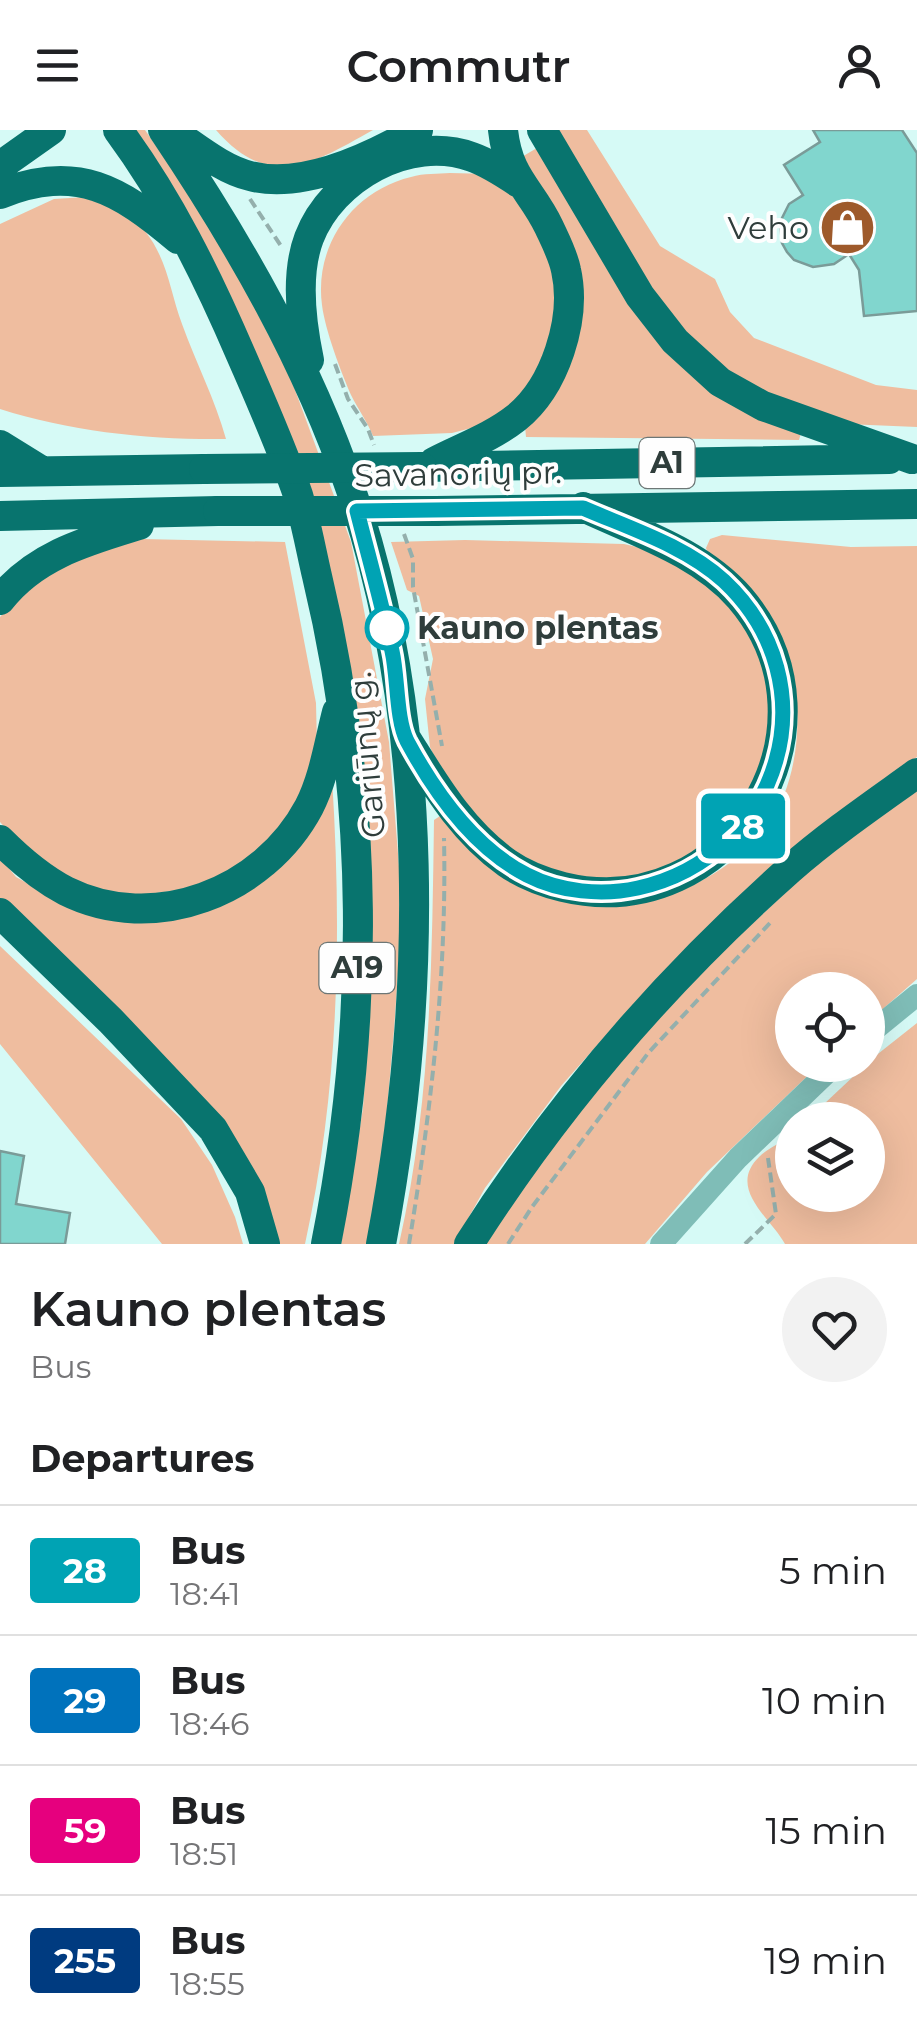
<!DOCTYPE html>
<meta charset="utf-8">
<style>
:root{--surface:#fff;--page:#f2f2f2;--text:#202124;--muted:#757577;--line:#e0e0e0}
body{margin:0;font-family:Montserrat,sans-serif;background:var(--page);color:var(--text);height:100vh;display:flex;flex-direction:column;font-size:38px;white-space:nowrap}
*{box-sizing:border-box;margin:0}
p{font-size:32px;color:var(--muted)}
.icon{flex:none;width:55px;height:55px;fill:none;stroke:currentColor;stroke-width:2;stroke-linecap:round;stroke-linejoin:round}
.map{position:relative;height:1114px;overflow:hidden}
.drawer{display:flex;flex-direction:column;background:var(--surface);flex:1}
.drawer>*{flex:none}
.badge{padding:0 20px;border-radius:8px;font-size:35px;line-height:65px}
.fabs{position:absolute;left:775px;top:842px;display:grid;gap:20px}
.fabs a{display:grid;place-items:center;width:110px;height:110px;border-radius:50%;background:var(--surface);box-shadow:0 10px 40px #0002;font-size:50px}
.map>.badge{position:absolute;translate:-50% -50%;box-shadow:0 0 0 5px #fff}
h2{padding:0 30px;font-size:38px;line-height:90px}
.round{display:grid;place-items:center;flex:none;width:105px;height:105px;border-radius:52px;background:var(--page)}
.headline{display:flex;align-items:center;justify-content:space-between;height:170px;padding:0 30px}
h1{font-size:48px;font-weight:600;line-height:75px}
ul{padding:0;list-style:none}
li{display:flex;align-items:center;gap:30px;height:130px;padding:0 30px;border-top:2px solid var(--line)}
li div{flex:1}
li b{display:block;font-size:38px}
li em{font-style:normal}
li .badge{min-width:110px;font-weight:700;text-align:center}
header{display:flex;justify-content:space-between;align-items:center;height:130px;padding:0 30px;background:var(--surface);font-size:45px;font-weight:600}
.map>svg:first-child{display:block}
.green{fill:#efbd9f}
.building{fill:#81d6ce;stroke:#7a9b98;stroke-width:2.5}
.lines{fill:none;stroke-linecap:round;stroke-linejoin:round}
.path{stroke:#94afac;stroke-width:4;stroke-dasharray:10 5;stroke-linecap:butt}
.street{stroke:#7fbdb7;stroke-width:22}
.highway{stroke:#08746e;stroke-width:30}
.highway-bridge{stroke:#08746e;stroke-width:30}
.line-casing{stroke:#fff;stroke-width:22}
.line{stroke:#00a3b4;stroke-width:15}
.stop-dot{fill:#fff;stroke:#00a3b4;stroke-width:5}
.labels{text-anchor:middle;stroke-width:8;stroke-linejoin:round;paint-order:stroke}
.shield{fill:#fefefe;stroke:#6d7776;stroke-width:2.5}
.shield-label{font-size:30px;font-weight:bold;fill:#2f3d3b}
.poi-label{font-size:32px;fill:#2f3d3b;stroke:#fefefe;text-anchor:end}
.street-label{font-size:32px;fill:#2f3d3b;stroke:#fefefe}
.stop-label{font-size:32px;font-weight:bold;fill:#2f3d3b;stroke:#fefefe;text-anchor:start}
</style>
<header><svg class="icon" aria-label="menu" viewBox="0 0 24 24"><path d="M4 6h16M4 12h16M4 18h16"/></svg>Commutr<svg class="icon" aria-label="person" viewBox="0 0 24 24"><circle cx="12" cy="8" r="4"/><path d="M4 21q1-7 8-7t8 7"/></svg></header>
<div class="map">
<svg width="917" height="1114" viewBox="0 0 917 1114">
<rect width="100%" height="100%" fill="#d6faf6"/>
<path class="green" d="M133 0H145L218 105 291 249 351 412 389 612 399 736V829L394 900 384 1015 368 1114H341L363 978 370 879 321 412Z
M216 0H373C314 33 270 62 216 0Z
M553 0H587L660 116 715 149 730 182 754 208 876 255 917 260V297L846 294 809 284 723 241 659 177Z
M542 15 621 152 801 303 799 310 526 307 525 296 578 188 520 28Z
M450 43 491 44 523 71 557 147 556 197 533 257 487 294 452 303 373 306C367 291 358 279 351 265 341 242 325 200 322 175 314 115 353 61 411 47 424 43 438 44 450 43Z
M86 67C108 76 130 83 145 101 168 130 170 162 182 194 196 233 215 269 226 309 151 310 72 302 0 279V94L54 69Z
M722 405 851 417 917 416V627L875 655 639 868 561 956 485 1058 454 1114H399C431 975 432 832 434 690L443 684C466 703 514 749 539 760 551 765 569 772 582 774 659 784 754 739 784 665 817 579 788 470 708 424L706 418 710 409Z
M142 409 285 412 316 573 317 616 306 658 271 715 212 755 130 767 93 758 56 744 19 713 0 692V487L24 460 59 432Z
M465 410 624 414 667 424 736 476 771 554 765 639 711 713 672 736 630 749H584L539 739 500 716 443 648 430 617 425 569 433 529 419 466 407 460 391 412Z
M332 648C342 805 339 960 305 1114H273L265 1083 0 770V727L16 747 73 778 191 785 232 771 267 746Z
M917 652V849L868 892V860H792V935H819L707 1042 645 1114H482L564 993 692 850 836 715Z
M0 816 181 989 212 1035 235 1087 243 1114H162L0 914Z
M917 893V1114H785C770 1087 726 1058 760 1026 769 1017 783 1013 792 1003V1065H868V990H807L874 927Z"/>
<path class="building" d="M813 0H902L917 23V181L864 186 859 140 849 124 834 134 813 137 794 130 787 122 782 113 780 92 789 74 803 65 784 35 820 12Z
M0 1021 24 1026 16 1074 70 1083 65 1114H0Z"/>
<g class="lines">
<path class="path" d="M250 69 283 119
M335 234 348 269 368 299 374 315
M404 404 413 429V457L442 616
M409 1114C431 980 447 845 444 708
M508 1114 532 1077 649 922 770 793
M745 1114 776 1084 768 1028"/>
<path class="street" d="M868 905 917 865
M661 1114 738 1028 835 935"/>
<path class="highway" d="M118 0C169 69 207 146 241 225 261 271 282 318 298 365 306 392 311 420 317 446 370 666 370 893 326 1114
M163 0C239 113 307 231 351 360 432 596 427 871 381 1114
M170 0C195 16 221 39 250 46 303 60 373 26 418 0
M542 0 640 166 675 211 720 252 763 276 912 329
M0 36 51 0
M0 64C77 33 120 60 178 109
M309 230C301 192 295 145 309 108 332 48 409 4 472 27 489 33 504 43 519 53
M0 315 42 341
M434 332C461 318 492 307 516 288 555 257 577 189 566 140 563 125 555 110 549 97 531 59 508 48 503 0
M422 337 889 329
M0 342 204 339
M436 381 917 374
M0 386 218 381
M0 470C35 425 87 411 139 395
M407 610C436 656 462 701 507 733 524 745 543 752 563 757 729 797 851 598 740 468 700 422 636 402 583 377
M0 710C20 730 41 748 66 761 154 805 264 762 309 677 324 648 329 613 337 582
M0 783 111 891 213 999 250 1062 265 1114
M469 1114C557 976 667 848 790 739 830 704 874 674 917 643"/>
<path class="highway-bridge" d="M204 339 422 337
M218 381H436"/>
</g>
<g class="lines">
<defs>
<path id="line" d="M583 378C629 398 686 416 724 451 833 553 782 726 638 758 602 766 560 762 527 745 474 718 435 663 407 611 396 589 398 547 392 521 382 474 369 428 357 381Z"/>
</defs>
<use href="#line" class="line-casing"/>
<use href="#line" class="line"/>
</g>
<defs>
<symbol id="shop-disc" viewBox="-11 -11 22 22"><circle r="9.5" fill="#9e5a2b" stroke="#fefefe"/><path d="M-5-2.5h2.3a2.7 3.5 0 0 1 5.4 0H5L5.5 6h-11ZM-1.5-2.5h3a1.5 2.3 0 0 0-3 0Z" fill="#fff"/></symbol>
</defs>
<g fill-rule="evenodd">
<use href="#shop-disc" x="816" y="66" width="63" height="63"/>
</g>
<circle class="stop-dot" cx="387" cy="498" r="20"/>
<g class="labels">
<g class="shield">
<rect x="639.5" y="308" width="55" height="50" rx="8"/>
<rect x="319.5" y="813" width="75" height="50" rx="8"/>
</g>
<g class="shield-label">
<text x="667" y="343">A1</text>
<text x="357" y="848">A19</text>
</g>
<g class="poi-label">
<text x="809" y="109">Veho</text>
</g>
<g class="street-label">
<text transform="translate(458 344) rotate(-1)" y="11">Savanorių pr.</text>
<text transform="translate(367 625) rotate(-95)" y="11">Gariūnų g.</text>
</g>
<g class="stop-label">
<text x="417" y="509">Kauno plentas</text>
</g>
</g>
</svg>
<div class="fabs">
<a><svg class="icon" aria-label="locate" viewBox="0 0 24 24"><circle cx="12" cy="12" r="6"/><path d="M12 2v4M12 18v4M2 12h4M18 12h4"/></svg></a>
<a><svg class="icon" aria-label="layers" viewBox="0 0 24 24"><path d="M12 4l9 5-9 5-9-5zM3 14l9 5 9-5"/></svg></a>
</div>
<b class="badge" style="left:743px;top:696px;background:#00a3b4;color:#fff">28</b>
</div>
<section class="drawer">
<div class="headline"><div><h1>Kauno plentas</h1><p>Bus</p></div><a class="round"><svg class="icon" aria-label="heart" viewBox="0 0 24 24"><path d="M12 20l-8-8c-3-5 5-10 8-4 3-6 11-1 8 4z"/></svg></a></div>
<h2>Departures</h2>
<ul>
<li><span class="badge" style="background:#00a3b4;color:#fff">28</span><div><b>Bus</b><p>18:41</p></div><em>5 min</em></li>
<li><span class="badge" style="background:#0072bc;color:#fff">29</span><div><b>Bus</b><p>18:46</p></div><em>10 min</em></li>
<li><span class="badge" style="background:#e6007e;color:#fff">59</span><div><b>Bus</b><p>18:51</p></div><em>15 min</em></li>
<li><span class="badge" style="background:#003b80;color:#fff">255</span><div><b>Bus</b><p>18:55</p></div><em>19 min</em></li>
</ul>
</section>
